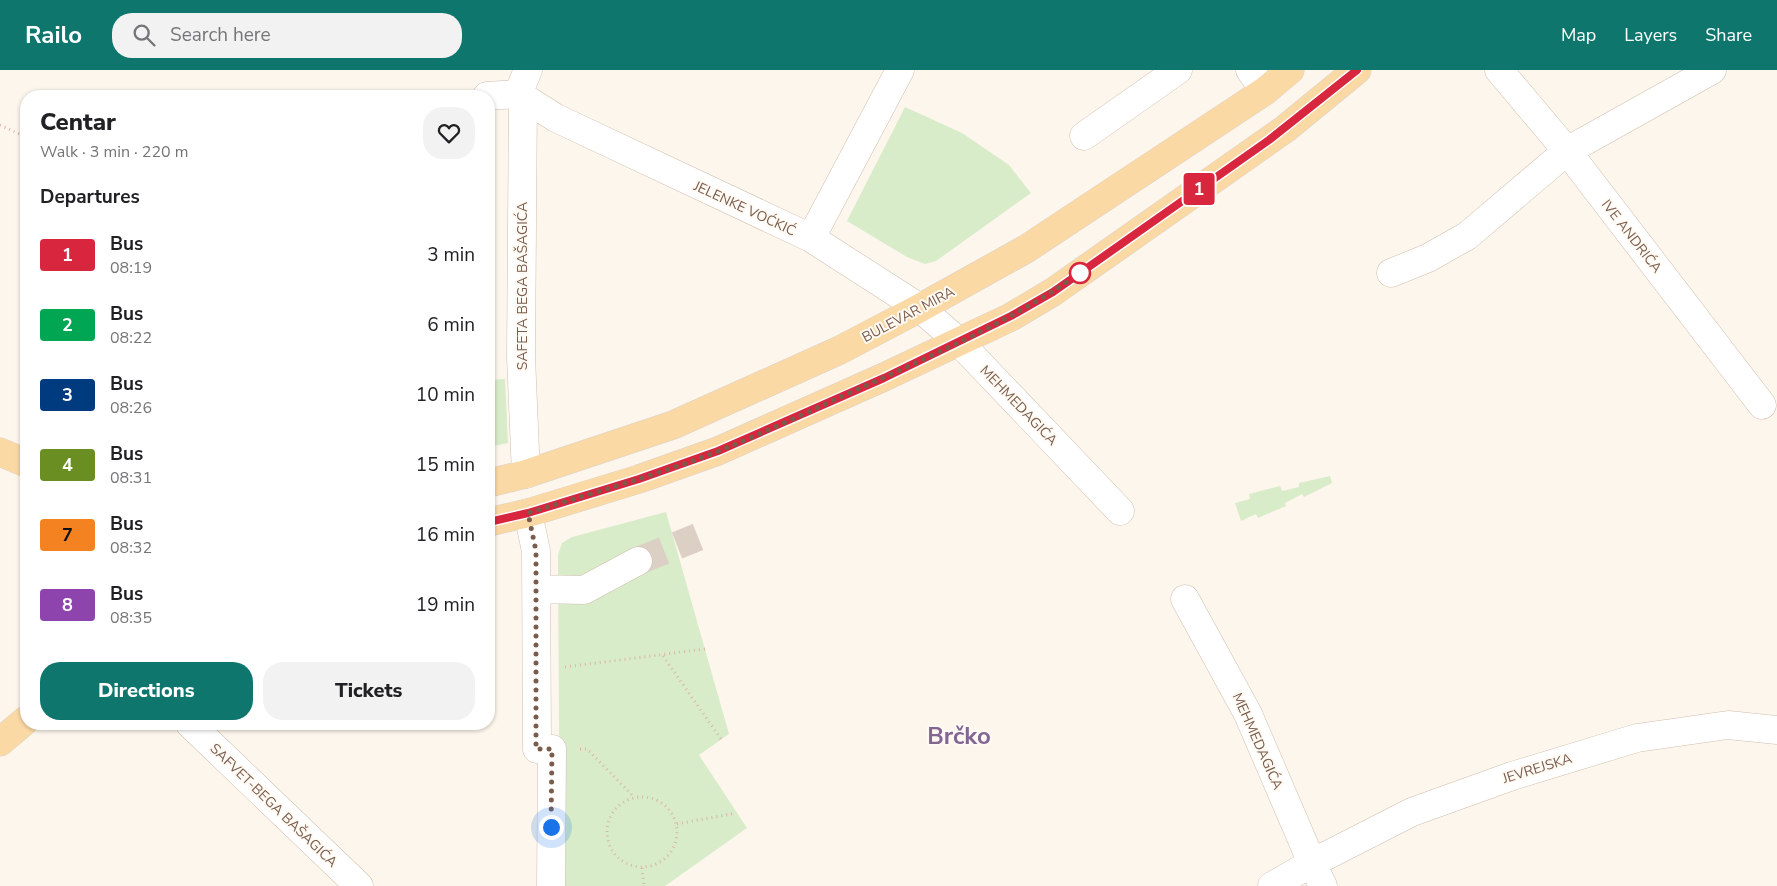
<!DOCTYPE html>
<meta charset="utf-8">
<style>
:root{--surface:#fff;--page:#f2f2f2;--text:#202124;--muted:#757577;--accent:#0f766e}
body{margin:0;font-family:"Nunito Sans",sans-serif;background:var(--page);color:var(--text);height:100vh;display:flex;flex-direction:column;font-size:19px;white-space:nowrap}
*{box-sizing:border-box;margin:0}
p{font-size:16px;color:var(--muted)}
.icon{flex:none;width:28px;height:28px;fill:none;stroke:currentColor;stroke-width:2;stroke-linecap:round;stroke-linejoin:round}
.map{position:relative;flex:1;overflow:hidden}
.panel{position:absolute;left:20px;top:20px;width:475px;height:640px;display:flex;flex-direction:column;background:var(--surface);border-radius:20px;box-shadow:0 1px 4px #0004}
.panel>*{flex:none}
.badge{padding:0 10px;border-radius:4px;font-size:18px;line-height:32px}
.you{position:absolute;width:25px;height:25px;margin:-12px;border:4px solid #fff;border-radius:50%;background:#1a73e8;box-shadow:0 0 0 8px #1a73e833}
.map>.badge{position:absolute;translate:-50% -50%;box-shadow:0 0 0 2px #fff}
h2{padding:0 20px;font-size:19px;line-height:45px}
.round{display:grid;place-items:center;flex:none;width:52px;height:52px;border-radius:20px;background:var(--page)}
.overview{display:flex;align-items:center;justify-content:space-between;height:85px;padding:0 20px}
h1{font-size:24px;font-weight:800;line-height:38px}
.button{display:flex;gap:10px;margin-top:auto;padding:10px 20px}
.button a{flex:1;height:58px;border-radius:20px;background:var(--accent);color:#fff;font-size:20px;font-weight:800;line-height:58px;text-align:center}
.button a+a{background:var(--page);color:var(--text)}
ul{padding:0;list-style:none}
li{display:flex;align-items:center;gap:15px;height:70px;padding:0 20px}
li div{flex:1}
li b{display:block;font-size:19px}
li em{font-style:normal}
li .badge{min-width:55px;font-weight:700;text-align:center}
header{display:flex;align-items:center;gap:30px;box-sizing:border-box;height:70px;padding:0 25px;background:var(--accent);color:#fff}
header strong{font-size:24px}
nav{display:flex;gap:28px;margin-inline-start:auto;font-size:18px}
.search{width:350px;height:45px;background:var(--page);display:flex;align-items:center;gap:12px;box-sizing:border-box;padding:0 18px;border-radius:20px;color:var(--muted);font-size:19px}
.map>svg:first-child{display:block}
.green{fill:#d8ecc9}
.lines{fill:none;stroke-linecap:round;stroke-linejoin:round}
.minor-tunnel{stroke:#dcd0c4;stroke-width:28;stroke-dasharray:28 14;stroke-linecap:butt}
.minor-casing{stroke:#d1beb0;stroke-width:29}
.major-casing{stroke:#dad1cd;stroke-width:29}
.path{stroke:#d9b8a5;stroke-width:3;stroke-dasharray:1 4;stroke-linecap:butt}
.minor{stroke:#fff;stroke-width:28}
.major{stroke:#fbd9a5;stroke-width:28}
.line-casing{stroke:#fff;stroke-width:11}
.line{stroke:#d7263d;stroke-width:8}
.walk{stroke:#7a5c4d;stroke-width:5;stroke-dasharray:0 9}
.stop-dot{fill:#fff;stroke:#d7263d;stroke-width:2.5}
.labels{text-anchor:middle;stroke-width:4;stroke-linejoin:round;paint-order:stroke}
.street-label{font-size:14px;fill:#7a5c4d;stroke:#fffaf3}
.town-label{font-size:24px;font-weight:bold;fill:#846695;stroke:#fffaf3}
</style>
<header>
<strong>Railo</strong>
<div class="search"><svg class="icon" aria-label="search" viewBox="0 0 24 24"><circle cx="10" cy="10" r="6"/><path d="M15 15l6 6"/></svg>Search here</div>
<nav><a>Map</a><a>Layers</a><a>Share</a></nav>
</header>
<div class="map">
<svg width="1777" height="816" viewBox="0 0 1777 816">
<rect width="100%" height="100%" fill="#fdf6ec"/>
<path class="green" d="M905 37 962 63 1009 95 1031 123 936 191 925 194 907 187 847 151Z
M505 309 508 373 489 377V310Z
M1330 406 1332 413 1304 427 1302 424 1285 433 1286 436 1258 448 1256 444 1241 451 1235 433 1250 429 1249 424 1280 416 1282 421 1299 417V413Z
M666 442 729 664 699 685 747 758 665 816H560L558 485 562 473 572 467Z"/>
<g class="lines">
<path class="minor-tunnel" d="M638 491 698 467"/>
<defs>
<path id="minor" d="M1250 0 1265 21
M1499 0 1567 81 1762 335
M518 24 556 48 811 168 920 238 959 272 1120 441
M518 24 528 0
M487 26 518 24
M523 27 521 287 526 404
M1084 66 1178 0
M811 168 900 0
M1391 203 1428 188 1467 166 1567 81 1712 0
M528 443 536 481 537 679H552L551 816
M537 519 584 520 638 491
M1185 529 1248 644 1312 793 1323 816
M190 654 359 816
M1272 816 1312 793 1412 742 1512 706 1637 668 1728 655 1777 660"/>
<path id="major" d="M0 382 26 393
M489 413 526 404 673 355 840 280 920 238 1026 179 1265 21 1290 0
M489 452 528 443 639 409 718 381 884 307 1011 247 1053 222 1285 59 1357 0
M0 672 26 650"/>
</defs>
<use href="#minor" class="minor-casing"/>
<use href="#major" class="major-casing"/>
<path class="path" d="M0 55 26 67
M663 586 721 669
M565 597 705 579
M580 679H587L634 727
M607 762a35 35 0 1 1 70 0a35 35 0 1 1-70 0Z
M677 754 736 743
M642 798 644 816"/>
<use href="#minor" class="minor"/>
<use href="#major" class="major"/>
</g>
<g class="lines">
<defs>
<path id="line" d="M489 452 528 443 639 409 718 381 884 308 1011 246 1053 222 1269 70 1357 0"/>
</defs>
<use href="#line" class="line-casing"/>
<use href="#line" class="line"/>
<path class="walk" d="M551 757 552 679H536V481L528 443C592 423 657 405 719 381 771 360 822 335 874 312 946 279 1019 247 1084 200L1080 203"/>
</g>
<circle class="stop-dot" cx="1080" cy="203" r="10"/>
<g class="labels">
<g class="street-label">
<text transform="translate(745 138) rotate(25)" y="5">JELENKE VOĆKIĆ</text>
<text transform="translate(1632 166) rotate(52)" y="5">IVE ANDRIĆA</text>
<text transform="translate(522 216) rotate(-90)" y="5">SAFETA BEGA BAŠAGIĆA</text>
<text transform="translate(908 244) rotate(-28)" y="5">BULEVAR MIRA</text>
<text transform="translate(1019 335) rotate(46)" y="5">MEHMEDAGIĆA</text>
<text transform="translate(1258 671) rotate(66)" y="5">MEHMEDAGIĆA</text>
<text transform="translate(1537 698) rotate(-17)" y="5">JEVREJSKA</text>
<text transform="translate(274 735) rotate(44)" y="5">SAFVET-BEGA BAŠAGIĆA</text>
</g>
<g class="town-label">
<text x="959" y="674">Brčko</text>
</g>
</g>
</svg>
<div class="you" style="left:551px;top:757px"></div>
<b class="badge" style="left:1199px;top:119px;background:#d7263d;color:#fff">1</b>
<section class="panel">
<div class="overview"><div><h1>Centar</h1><p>Walk · 3 min · 220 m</p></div><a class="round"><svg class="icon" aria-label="heart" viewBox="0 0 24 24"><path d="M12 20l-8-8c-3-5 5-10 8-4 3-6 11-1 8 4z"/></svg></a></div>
<h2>Departures</h2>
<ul>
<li><span class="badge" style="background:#d7263d;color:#fff">1</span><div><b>Bus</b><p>08:19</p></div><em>3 min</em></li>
<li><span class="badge" style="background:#00a651;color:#fff">2</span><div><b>Bus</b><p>08:22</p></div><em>6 min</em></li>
<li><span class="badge" style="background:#003b80;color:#fff">3</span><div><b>Bus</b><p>08:26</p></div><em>10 min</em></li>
<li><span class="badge" style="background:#6b8e23;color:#fff">4</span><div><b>Bus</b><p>08:31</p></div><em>15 min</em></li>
<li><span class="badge" style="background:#f58220;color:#111">7</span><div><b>Bus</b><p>08:32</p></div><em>16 min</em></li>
<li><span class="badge" style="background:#8e44ad;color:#fff">8</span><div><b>Bus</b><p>08:35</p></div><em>19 min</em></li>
</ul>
<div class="button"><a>Directions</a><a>Tickets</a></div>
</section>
</div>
